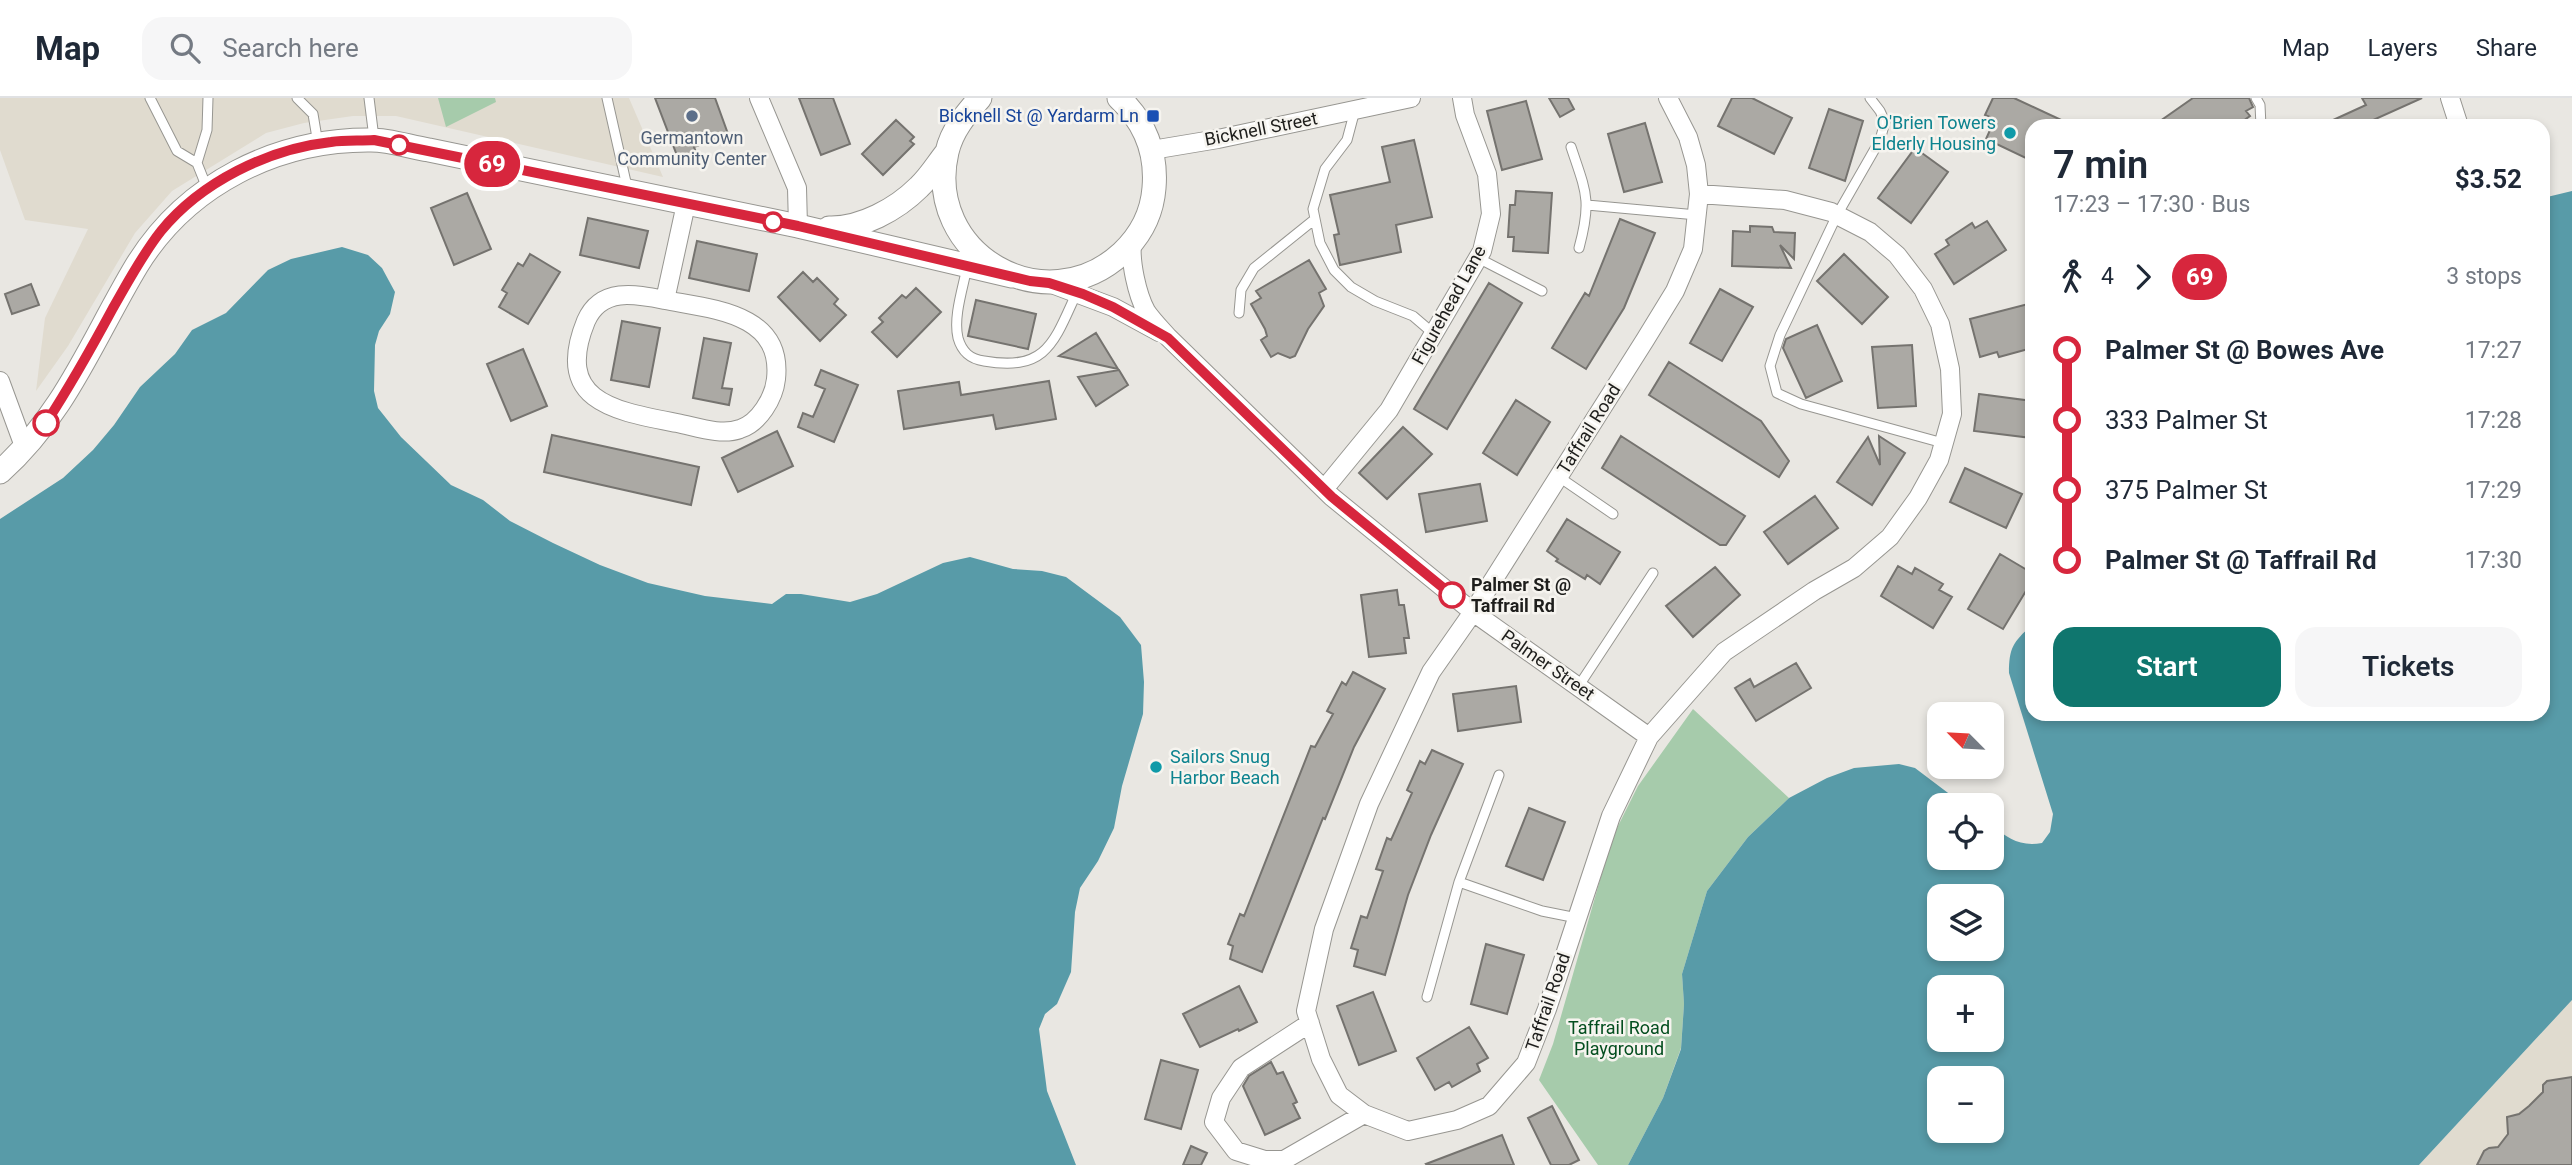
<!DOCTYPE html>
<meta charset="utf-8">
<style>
:root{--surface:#fff;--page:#f6f6f7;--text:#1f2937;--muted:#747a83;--line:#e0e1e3;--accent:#0f766e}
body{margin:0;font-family:Roboto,sans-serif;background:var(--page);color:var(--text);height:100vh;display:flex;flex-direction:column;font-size:26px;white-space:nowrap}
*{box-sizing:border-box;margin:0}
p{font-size:23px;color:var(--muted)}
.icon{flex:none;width:38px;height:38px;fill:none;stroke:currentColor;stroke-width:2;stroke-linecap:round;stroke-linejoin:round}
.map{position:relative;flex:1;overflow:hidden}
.panel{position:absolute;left:2025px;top:21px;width:525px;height:602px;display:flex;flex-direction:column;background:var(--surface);border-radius:21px;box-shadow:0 4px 10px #0003}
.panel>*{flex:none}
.badge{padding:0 14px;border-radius:23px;font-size:24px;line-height:46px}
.needle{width:46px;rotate:294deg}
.tools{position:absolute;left:1927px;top:604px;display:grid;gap:14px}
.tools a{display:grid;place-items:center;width:77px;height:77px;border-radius:14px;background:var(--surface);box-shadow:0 4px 10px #0003;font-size:35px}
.map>.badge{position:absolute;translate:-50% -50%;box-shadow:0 0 0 4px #fff}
.legs{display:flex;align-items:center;gap:10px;height:77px;padding:0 28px;font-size:23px}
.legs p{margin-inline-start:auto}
.head{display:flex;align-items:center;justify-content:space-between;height:119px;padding:0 28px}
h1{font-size:38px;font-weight:600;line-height:52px}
.button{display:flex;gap:14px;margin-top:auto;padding:14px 28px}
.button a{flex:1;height:80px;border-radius:21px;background:var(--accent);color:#fff;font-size:28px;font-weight:600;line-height:80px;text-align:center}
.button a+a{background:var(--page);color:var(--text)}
ul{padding:0 28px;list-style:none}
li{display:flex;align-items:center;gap:24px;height:70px;font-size:26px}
li i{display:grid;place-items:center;width:10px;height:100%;margin:0 9px;background:currentColor}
li i::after{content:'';width:18px;height:18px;margin:-9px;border:5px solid;border-radius:50%;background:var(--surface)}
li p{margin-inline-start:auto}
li:first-child i{background:linear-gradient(#0000 50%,currentColor 0)}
li:last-child i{background:linear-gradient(currentColor 50%,#0000 0)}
header{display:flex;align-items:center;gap:42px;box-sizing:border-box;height:98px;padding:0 35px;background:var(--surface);border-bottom:2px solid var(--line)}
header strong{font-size:33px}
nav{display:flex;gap:38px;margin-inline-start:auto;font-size:24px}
.search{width:490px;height:63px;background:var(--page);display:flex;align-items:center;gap:18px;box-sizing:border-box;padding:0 24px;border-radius:21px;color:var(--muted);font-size:26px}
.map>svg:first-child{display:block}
.built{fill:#e0dbcf}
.green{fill:#a6cbab}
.water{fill:#589ba8;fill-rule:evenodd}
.building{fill:#aba9a4;stroke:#75736f;stroke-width:2}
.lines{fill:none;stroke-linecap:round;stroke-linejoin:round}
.service-casing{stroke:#979691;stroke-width:11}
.minor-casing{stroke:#979691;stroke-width:20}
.tertiary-casing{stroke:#979691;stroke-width:25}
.service{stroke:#fff;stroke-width:9}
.minor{stroke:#fff;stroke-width:18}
.tertiary{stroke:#fff;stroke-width:23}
.line-1-casing{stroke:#fff;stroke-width:16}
.line-1{stroke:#d7263d;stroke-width:10}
.service-dot{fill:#5c6f8a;stroke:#f6f4ef;stroke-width:2.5}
.transit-dot{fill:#1a4fb4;stroke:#f6f4ef;stroke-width:2.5}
.culture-dot{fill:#0f9aa8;stroke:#f6f4ef;stroke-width:2.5}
.stop-1-dot{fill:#fff;stroke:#d7263d;stroke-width:3.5}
.labels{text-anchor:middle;stroke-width:5;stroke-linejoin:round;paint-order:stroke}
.transit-label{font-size:18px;fill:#164399;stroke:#f6f4ef;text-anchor:end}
.culture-label{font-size:18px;fill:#0d838f;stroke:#f6f4ef;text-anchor:end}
.street-label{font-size:18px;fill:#1e1e1c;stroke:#f6f4ef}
.service-label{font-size:18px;fill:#4e5e75;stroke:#f6f4ef}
.stop-label{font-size:18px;font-weight:bold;fill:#1e1e1c;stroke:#f6f4ef;text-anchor:start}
.park-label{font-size:18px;fill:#044e1f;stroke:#f6f4ef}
</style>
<header>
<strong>Map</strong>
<div class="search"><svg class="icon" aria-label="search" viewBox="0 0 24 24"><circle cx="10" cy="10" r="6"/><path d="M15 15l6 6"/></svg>Search here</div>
<nav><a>Map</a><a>Layers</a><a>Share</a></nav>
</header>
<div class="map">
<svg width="2572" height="1067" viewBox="0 0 2572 1067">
<rect width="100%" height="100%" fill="#e9e7e2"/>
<path class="built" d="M0 0H629L663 79 396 18H353L304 25 266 35 172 93 135 135 68 248 36 293 45 220 88 131 25 122 0 52Z
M2572 902V1067H2419Z"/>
<path class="green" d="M438 0H495L496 4 446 29Z
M1693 611 1789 700 1748 739 1707 793 1682 876 1684 906 1681 950 1663 1000 1628 1067H1598L1539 982 1553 946 1612 740 1638 688Z"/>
<path class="water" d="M2572 93V902L2419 1067H1628L1663 1000 1681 951 1684 906 1682 876 1707 793 1748 739 1789 700 1827 680 1854 670 1899 666 1915 670 1964 707H1939V760H1992V728C2008 740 2020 749 2042 745L2050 734 2053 716 2009 575C2009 550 2013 544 2032 527V616H2543V100ZM1939 798H1992V850H1939ZM1939 889H1992V942H1939ZM1939 980H1992V1032H1939Z
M342 149 368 157 382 170 395 194 390 216 379 233 375 247 374 293 378 310 401 339 451 387 483 402 510 423 553 445 600 467 648 485 705 498 772 506 786 496H801L850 504 877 496 943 465 970 459 1013 471 1042 473 1066 479 1120 519 1141 547 1144 584 1143 616 1122 688 1114 730 1098 763 1080 790 1075 814 1071 874 1057 906 1045 916 1039 931 1047 993 1076 1067H0V421L63 380 93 352 114 327 140 289 175 256 192 232 226 215 268 172 291 161Z"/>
<path class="building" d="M655 0H715L728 36 694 49 699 62 681 68Z
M799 0H833L850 46 821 57Z
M1549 0H1568L1574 11 1560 19Z
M1732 0H1752L1792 20 1774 56 1718 28Z
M1993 0H2014L2074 28H2032V63L1986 41 1995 21 1985 17Z
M2193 0H2249L2253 9 2246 13 2250 18 2236 28H2153Z
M2362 0H2422L2360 28H2320L2366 7Z
M1526 3 1542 61 1502 72 1487 13Z
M1829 11 1863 23 1845 83 1809 70Z
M896 22 914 39 910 43 914 46 883 77 862 56Z
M1645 25 1662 84 1624 94 1608 36Z
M1414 42 1432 119 1396 127 1401 154 1340 167 1334 137 1339 136 1330 97 1390 84 1382 49Z
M1915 50 1948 74 1911 125 1878 100Z
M1516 93 1552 95 1548 155 1513 153 1514 139H1508L1510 107H1515Z
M467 95 491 151 454 167 431 110Z
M588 120 648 133 639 170 580 157Z
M1620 121 1655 135 1624 210 1586 271 1552 250 1585 195 1589 198Z
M1987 123 2006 152 1954 186 1935 156 1949 147 1946 142 1972 125 1975 130Z
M1750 128 1772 129 1774 134 1795 135 1794 161 1780 147 1791 170 1732 168 1733 133 1750 134Z
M697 143 757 156 749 193 689 180Z
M530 156 560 174 528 226 499 209 507 195 502 192 518 165 523 168Z
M1844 156 1888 199 1862 226 1817 183Z
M1309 162 1326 191 1319 195 1324 208 1308 231 1295 258 1290 260 1278 255 1271 259 1261 242 1267 238 1265 231 1251 206 1261 200 1256 193Z
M803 174 813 184 817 180 838 201 834 206 846 217 820 243 778 199Z
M1489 185 1522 205 1447 331 1414 311Z
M31 186 39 207 12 216 5 196Z
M916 190 941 214 897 259 872 234 883 224 879 220 902 197 906 200Z
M1720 191 1753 209 1722 263 1690 245Z
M976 202 1036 216 1028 251 968 238Z
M2032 205V250L1999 259 1997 254 1980 259 1970 221Z
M622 223 660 230 649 289 611 282Z
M1817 227 1842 283 1806 300 1783 250 1786 241Z
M1096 235 1118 271 1059 258Z
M704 240 731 245 722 290 732 291 729 307 693 300Z
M1912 247 1916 308 1878 310 1872 249Z
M523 251 547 308 511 323 487 266Z
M1669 264 1761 323 1789 363 1779 379 1649 297Z
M821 272 858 287 834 344 798 329 803 315 813 319 825 291 815 287Z
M1119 272 1128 287 1096 308 1078 279Z
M1049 283 1056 321 996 331 993 317 904 331 898 293 959 284 961 297Z
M1979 296 2032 303V340L1974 333Z
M1516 302 1550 324 1517 377 1483 355Z
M1403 329 1432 356 1387 401 1359 375Z
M777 333 793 368 738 394 722 360Z
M552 337 699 369 691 407 544 374Z
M1621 338 1745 418 1726 447H1720L1602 370Z
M1879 338 1905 355 1872 407 1837 384 1868 339 1880 367Z
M1965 370 2022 396 2006 430 1950 404Z
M1480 386 1487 423 1426 434 1419 396Z
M1815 398 1838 430 1788 466 1764 434Z
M1567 421 1620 454 1600 486 1587 477 1585 481 1556 463 1558 461 1547 453Z
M2000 456 2032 475V483L2003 531 1968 511Z
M1898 468 1912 476 1915 470 1943 486 1939 492 1952 499 1933 530 1881 498Z
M1715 469 1740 497 1693 539 1666 508Z
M1397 492 1399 507H1404L1409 540H1404L1406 555 1369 559 1361 497Z
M1796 565 1811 590 1756 623 1735 590 1750 581 1754 589Z
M1353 574 1385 591 1354 649 1325 721 1323 720 1262 874 1230 861 1233 848 1228 846 1240 816 1244 818 1311 648 1315 649 1333 616 1327 613 1342 584 1346 587Z
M1516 588 1521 624 1458 633 1453 596Z
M1432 652 1463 666 1431 737 1408 797 1385 877 1354 868 1358 852 1351 850 1361 818 1367 820 1383 773 1376 771 1387 740 1391 742 1412 695 1407 692 1420 663 1425 666Z
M1529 710 1565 724 1543 782 1506 768Z
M1486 846 1524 857 1507 916 1471 906Z
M1239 888 1257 924 1239 933 1238 931 1200 949 1183 916Z
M1373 894 1396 953 1359 967 1337 908Z
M1469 929 1488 960 1477 966 1480 973 1452 989 1449 984 1435 992 1417 960Z
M1161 962 1198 972 1181 1031 1145 1021Z
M1271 964 1277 976 1283 974 1297 1004 1293 1006 1300 1020 1265 1037 1243 988 1249 978Z
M2572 979V1067H2477L2484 1053 2489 1050 2498 1049 2508 1036 2507 1019 2519 1016 2529 1008 2543 994V987L2547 983Z
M1552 1008 1579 1062 1569 1067H1551L1528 1020Z
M1502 1037 1514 1067H1427L1426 1066Z
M1191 1048 1207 1055 1201 1067H1183Z"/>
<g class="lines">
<defs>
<path id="service" d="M150 0 177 53 197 65 207 90
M297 0 313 16 318 46
M369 0 374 40
M607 0 628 93
M1870 0 1880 13 1885 24 1880 42 1837 117 1780 237 1770 268 1777 295 1801 306 1943 345
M2256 0 2260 7 2261 28
M1355 12 1347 42 1325 71 1313 111 1320 145 1334 172 1351 189 1375 203 1413 218 1434 236
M1571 49C1586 94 1592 102 1579 150
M197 65 207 32 208 0
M1587 107 1697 117
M1478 160 1542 193
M967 169C963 190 953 219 958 240 962 254 970 261 984 263 1047 274 1054 244 1077 194
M1239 215 1241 192 1254 170 1315 121
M1559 379 1613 416
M1578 589 1653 475
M1459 784 1542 813 1577 820
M1427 899 1459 784 1499 677"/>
<path id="minor" d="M759 0 797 90 798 128
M1668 0 1688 39 1696 67 1699 96 1693 151 1675 193 1645 242 1473 514 1431 574 1369 706 1324 831 1306 913 1321 961 1339 997 1364 1016 1408 1033 1457 1022 1489 1008 1526 965 1547 911 1611 718 1649 639 1724 554 1814 493 1854 470 1890 439 1918 400 1939 362 1952 316 1950 271 1940 226 1923 191 1897 157 1870 134 1831 114 1785 102 1699 96
M2450 0 2459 28
M1152 52 1218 41 1411 0
M1132 145C1130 164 1137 196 1146 213 1152 222 1161 231 1168 239L1332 399 1473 514 1649 639
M1049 185 1113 209 1159 234
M665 202C635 196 601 189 586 223 553 304 615 313 677 325 697 329 721 338 740 331 759 325 774 300 776 281 783 215 712 211 665 202L686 106
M0 283 25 351
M1325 390 1389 312 1482 153 1491 116 1487 76 1465 17 1462 0
M1310 925 1241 970 1221 1000 1214 1024 1236 1053 1265 1062H1284L1364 1016"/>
<path id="tertiary" d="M980 0C966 16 952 32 947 54 923 156 1045 226 1122 155 1140 138 1152 116 1154 90 1157 55 1145 24 1119 0
M829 130C861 131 897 111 919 89 930 79 938 65 947 54
M0 374C66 315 93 240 137 167 187 86 277 41 371 42 390 42 410 49 429 52L798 128 1012 178"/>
</defs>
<use href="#service" class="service-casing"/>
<use href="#minor" class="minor-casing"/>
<use href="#tertiary" class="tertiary-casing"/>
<use href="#service" class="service"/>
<use href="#minor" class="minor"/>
<use href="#tertiary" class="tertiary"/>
</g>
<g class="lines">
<defs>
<path id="line-1" d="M46 325C70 288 92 249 113 210 128 184 142 157 161 133 201 84 268 51 331 44 345 42 360 43 374 42L798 128 1030 183 1049 185 1083 196 1113 209 1168 240 1332 399 1452 497"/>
</defs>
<use href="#line-1" class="line-1-casing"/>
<use href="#line-1" class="line-1"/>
</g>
<circle class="service-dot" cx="692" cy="18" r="7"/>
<rect class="transit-dot" x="1146" y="11" width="14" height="14" rx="3.5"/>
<g class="culture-dot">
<circle cx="2010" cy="35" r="7"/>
<circle cx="1156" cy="669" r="7"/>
</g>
<g class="stop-1-dot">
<circle cx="399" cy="47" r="9"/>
<circle cx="773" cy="124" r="9"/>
<circle cx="46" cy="325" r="12"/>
<circle cx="1452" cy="497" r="12"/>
</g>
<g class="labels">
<g class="transit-label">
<text x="1139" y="24">Bicknell St @ Yardarm Ln</text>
</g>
<g class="culture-label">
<text x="1996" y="31">O'Brien Towers<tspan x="1996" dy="21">Elderly Housing</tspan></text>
<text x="1170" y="665" text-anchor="start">Sailors Snug<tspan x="1170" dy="21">Harbor Beach</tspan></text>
</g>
<g class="street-label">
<text transform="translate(1261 31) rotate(-11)" y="6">Bicknell Street</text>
<text transform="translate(1449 207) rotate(-61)" y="6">Figurehead Lane</text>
<text transform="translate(1589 331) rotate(-58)" y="6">Taffrail Road</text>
<text transform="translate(1548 567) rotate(35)" y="6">Palmer Street</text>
<text transform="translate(1548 904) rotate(-71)" y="6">Taffrail Road</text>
</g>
<g class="service-label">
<text x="692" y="46">Germantown<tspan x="692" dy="21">Community Center</tspan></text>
</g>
<g class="stop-label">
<text x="1471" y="493">Palmer St @<tspan x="1471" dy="21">Taffrail Rd</tspan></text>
</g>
<g class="park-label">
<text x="1619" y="936">Taffrail Road<tspan x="1619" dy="21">Playground</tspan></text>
</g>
</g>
</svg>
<div class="tools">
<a><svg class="needle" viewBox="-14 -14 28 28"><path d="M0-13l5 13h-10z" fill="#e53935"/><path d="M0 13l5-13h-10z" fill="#747a83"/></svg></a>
<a><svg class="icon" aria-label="locate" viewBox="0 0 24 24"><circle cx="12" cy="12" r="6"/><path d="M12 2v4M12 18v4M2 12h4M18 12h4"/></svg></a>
<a><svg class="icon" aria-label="layers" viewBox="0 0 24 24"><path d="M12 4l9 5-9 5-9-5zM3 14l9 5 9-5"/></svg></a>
<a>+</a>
<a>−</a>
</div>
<b class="badge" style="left:492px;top:66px;background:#d7263d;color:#fff">69</b>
<section class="panel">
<div class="head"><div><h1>7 min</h1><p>17:23 – 17:30 · Bus</p></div><b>$3.52</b></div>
<div class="legs"><svg class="icon" aria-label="walk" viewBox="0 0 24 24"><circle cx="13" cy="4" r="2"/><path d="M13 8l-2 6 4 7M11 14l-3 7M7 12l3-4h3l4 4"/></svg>4<svg class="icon" aria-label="forward" viewBox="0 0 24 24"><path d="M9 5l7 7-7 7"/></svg><b class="badge" style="background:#d7263d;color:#fff">69</b><p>3 stops</p></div>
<ul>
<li><i style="color:#d7263d"></i><b>Palmer St @ Bowes Ave</b><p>17:27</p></li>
<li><i style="color:#d7263d"></i><span>333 Palmer St</span><p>17:28</p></li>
<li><i style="color:#d7263d"></i><span>375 Palmer St</span><p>17:29</p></li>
<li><i style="color:#d7263d"></i><b>Palmer St @ Taffrail Rd</b><p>17:30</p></li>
</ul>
<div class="button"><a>Start</a><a>Tickets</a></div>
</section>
</div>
